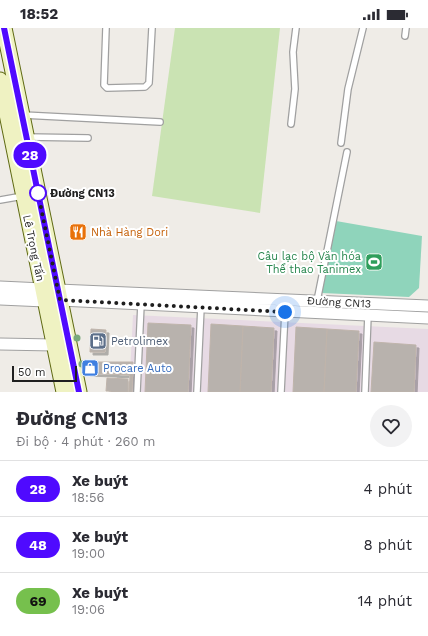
<!DOCTYPE html>
<html lang="vi">
<meta charset="utf-8">
<style>
:root{--surface:#fff;--page:#f2f2f3;--text:#2b2b33;--muted:#7c7c81;--line:#e1e1e2}
body{margin:0;font-family:"Work Sans",sans-serif;background:var(--page);color:var(--text);height:100vh;display:flex;flex-direction:column;font-size:15px;white-space:nowrap}
*{box-sizing:border-box;margin:0}
p{font-size:13px;color:var(--muted)}
.icon{flex:none;width:22px;height:22px;fill:none;stroke:currentColor;stroke-width:2;stroke-linecap:round;stroke-linejoin:round}
.map{position:relative;height:364px;overflow:hidden}
.panel{display:flex;flex-direction:column;background:var(--surface);flex:1}
.panel>*{flex:none}
.badge{padding:0 8px;border-radius:13px;font-size:14px;line-height:26px}
.scale{position:absolute;left:12px;bottom:10px;width:65px;box-sizing:border-box;padding-left:4px;border:2px solid #1f1f1f;border-top:0;font-size:11px;line-height:14px;white-space:nowrap;color:#1f1f1f;-webkit-text-stroke:3px #fff;paint-order:stroke}
.you{position:absolute;width:20px;height:20px;margin:-10px;border:3px solid #fff;border-radius:50%;background:#1a73e8;box-shadow:0 0 0 6px #1a73e833}
.map>.badge{position:absolute;translate:-50% -50%;box-shadow:0 0 0 2px #fff}
.round{display:grid;place-items:center;flex:none;width:42px;height:42px;border-radius:21px;background:var(--page)}
.summary{display:flex;align-items:center;justify-content:space-between;height:68px;padding:0 16px}
h1{font-size:19px;font-weight:700;line-height:30px}
ul{padding:0;list-style:none}
li{display:flex;align-items:center;gap:12px;height:56px;padding:0 16px;border-top:1px solid var(--line)}
li div{flex:1}
li b{display:block;font-size:15px}
li em{font-style:normal}
li .badge{min-width:44px;font-weight:700;text-align:center}
.status{display:flex;justify-content:space-between;align-items:center;height:28px;padding:0 20px;background:var(--surface);direction:ltr}
.status svg{height:11px;fill:currentColor}
.map>svg:first-child{display:block}
.industrial{fill:#e7dae4}
.grass{fill:#cae3b3}
.pitch{fill:#8fd4bb}
.building{fill:#b8b2ad;stroke:#bfb4ab;filter:url(#shadow)}
.lines{fill:none;stroke-linecap:round;stroke-linejoin:round}
.service-casing{stroke:#a0a0a0;stroke-width:8}
.minor-casing{stroke:#a0a0a0;stroke-width:13}
.tertiary-casing{stroke:#a0a0a0;stroke-width:15}
.secondary-casing{stroke:#5f6a13;stroke-width:17}
.service{stroke:#fff;stroke-width:5.5}
.minor{stroke:#fff;stroke-width:11}
.tertiary{stroke:#fff;stroke-width:13}
.secondary{stroke:#eff2c2;stroke-width:15}
.tree{fill:#79a97b}
.line-casing{stroke:#fff;stroke-width:9}
.line{stroke:#4f0aff;stroke-width:6}
.walk{stroke:#1f1f1f;stroke-width:4;stroke-dasharray:0 7.2}
.stop-dot{fill:#fff;stroke:#4f0aff;stroke-width:2}
.labels{text-anchor:middle;stroke-width:4;stroke-linejoin:round;paint-order:stroke}
.stop-label{font-size:11px;font-weight:bold;fill:#1f1f1f;stroke:#fff;text-anchor:start}
.food-label{font-size:11px;fill:#c56008;stroke:#fff;text-anchor:start}
.street-label{font-size:11px;fill:#1f1f1f;stroke:#fff}
.leisure-label{font-size:11px;fill:#27864d;stroke:#fff;text-anchor:end}
.service-label{font-size:11px;fill:#4e5e75;stroke:#fff;text-anchor:start}
.shop-label{font-size:11px;fill:#366cbe;stroke:#fff;text-anchor:start}
</style>
<div class="status"><b>18:52</b><svg viewBox="0 0 49 12"><path d="M0 12V9h3v3zM5 12V6h3v6zM10 12V3h3v9zM15 12V0h3v12zM26 1h20v11H26zM47 4h2v5h-2z"/></svg></div>
<div class="map">
<svg width="428" height="364" viewBox="0 0 428 364">
<defs>
<filter id="shadow"><feDropShadow dx="3" dy="3" stdDeviation="0" flood-color="#0004"/></filter>
</defs>
<rect width="100%" height="100%" fill="#efece7"/>
<path class="industrial" d="M133 287 428 301V364H129Z"/>
<path class="grass" d="M175 0H280L260 185 152 168Z"/>
<path class="pitch" d="M336 193 422 208 419 260 409 269 322 265Z"/>
<path class="building" d="M148 295 191 297 188 364H145Z
M211 296 243 298 240 364H208Z
M243 298 274 300 271 364H240Z
M296 299 327 301 324 364H293Z
M91 301 106 302 105 324H90Z
M327 301 359 303 356 364H324Z
M374 314 416 317 414 364H371Z
M87 334H131L130 347 87 345Z
M131 334H133L132 364H129Z
M107 350 128 351V364H111V363H106Z"/>
<g class="lines">
<defs>
<path id="service" d="M106 0 104 57 107 60 145 59 149 55 152 0
M405 8 406 0
M23 87 160 94
M291 96 295 61 293 24 296 0
M27 109 88 110
M341 115 348 61 363 0
M0 172 23 168
M317 273 347 124
M137 364 141 276
M197 364 201 279
M281 364 285 284
M365 364 368 287"/>
<path id="minor" d="M58 262 428 278
M60 272 428 290
M0 316 54 317"/>
<path id="tertiary" d="M0 260 43 262
M0 270 45 272"/>
<path id="secondary" d="M4 0 79 364
M0 52 64 364"/>
</defs>
<use href="#service" class="service-casing"/>
<use href="#minor" class="minor-casing"/>
<use href="#tertiary" class="tertiary-casing"/>
<use href="#secondary" class="secondary-casing"/>
<use href="#service" class="service"/>
<use href="#minor" class="minor"/>
<use href="#tertiary" class="tertiary"/>
<use href="#secondary" class="secondary"/>
</g>
<g class="tree">
<circle cx="77" cy="310" r="3.5"/>
<circle cx="82" cy="336" r="3.5"/>
</g>
<g class="lines">
<defs>
<path id="line" d="M4 0 79 364"/>
</defs>
<use href="#line" class="line-casing"/>
<use href="#line" class="line"/>
<path class="walk" d="M38 165 60 272 285 284"/>
</g>
<defs>
<symbol id="restaurant-square" viewBox="-11 -11 22 22"><rect x="-9" y="-9" width="18" height="18" rx="4" fill="#e8710a" stroke="#fff"/><path d="M-5-6h1v4h1v-4h1v4h1v-4h1v5L-1.5 .5V6h-2V.5L-5-1ZM5-6V6H3V1.5H1.5Q1.5-4 5-6Z" fill="#fff"/></symbol>
<symbol id="stadium-square" viewBox="-11 -11 22 22"><rect x="-9" y="-9" width="18" height="18" rx="4" fill="#2e9e5b" stroke="#fff"/><path d="M0-5a6.5 5 0 1 0 0 10a6.5 5 0 1 0 0-10ZM-3.5-1.8h7v3.6h-7Z" fill="#fff"/></symbol>
<symbol id="fuel-square" viewBox="-11 -11 22 22"><rect x="-9" y="-9" width="18" height="18" rx="4" fill="#5c6f8a" stroke="#fff"/><path d="M-5.5-6h7V0h2V4h1.3V-2.5L3-4.5l.8-.8L6-3V5H2.5V1h-1V6h-7ZM-4.2-4.7v3.2H.2V-4.7Z" fill="#fff"/></symbol>
<symbol id="shop-square" viewBox="-11 -11 22 22"><rect x="-9" y="-9" width="18" height="18" rx="4" fill="#3f7fe0" stroke="#fff"/><path d="M-5-2.5h2.3a2.7 3.5 0 0 1 5.4 0H5L5.5 6h-11ZM-1.5-2.5h3a1.5 2.3 0 0 0-3 0Z" fill="#fff"/></symbol>
</defs>
<g fill-rule="evenodd">
<use href="#restaurant-square" x="68" y="194" width="20" height="20"/>
<use href="#stadium-square" x="364" y="224" width="20" height="20"/>
<use href="#fuel-square" x="88" y="303" width="20" height="20"/>
<use href="#shop-square" x="80" y="330" width="20" height="20"/>
</g>
<circle class="stop-dot" cx="38" cy="165" r="8"/>
<g class="labels">
<g class="stop-label">
<text x="50" y="169">Đường CN13</text>
</g>
<g class="food-label">
<text x="91" y="208">Nhà Hàng Dori</text>
</g>
<g class="street-label">
<text transform="translate(34 220) rotate(78)" y="4">Lê Trọng Tấn</text>
<text transform="translate(339 274) rotate(3)" y="4">Đường CN13</text>
</g>
<g class="leisure-label">
<text x="361" y="232">Câu lạc bộ Văn hóa<tspan x="361" dy="13">Thể thao Tanimex</tspan></text>
</g>
<g class="service-label">
<text x="111" y="317">Petrolimex</text>
</g>
<g class="shop-label">
<text x="103" y="344">Procare Auto</text>
</g>
</g>
</svg>
<div class="scale">50 m</div>
<div class="you" style="left:285px;top:284px"></div>
<b class="badge" style="left:30px;top:127px;background:#4f0aff;color:#fff">28</b>
</div>
<section class="panel">
<div class="summary"><div><h1>Đường CN13</h1><p>Đi bộ · 4 phút · 260 m</p></div><a class="round"><svg class="icon" aria-label="heart" viewBox="0 0 24 24"><path d="M12 20l-8-8c-3-5 5-10 8-4 3-6 11-1 8 4z"/></svg></a></div>
<ul>
<li><span class="badge" style="background:#4f0aff;color:#fff">28</span><div><b>Xe buýt</b><p>18:56</p></div><em>4 phút</em></li>
<li><span class="badge" style="background:#4f0aff;color:#fff">48</span><div><b>Xe buýt</b><p>19:00</p></div><em>8 phút</em></li>
<li><span class="badge" style="background:#76c04d;color:#111">69</span><div><b>Xe buýt</b><p>19:06</p></div><em>14 phút</em></li>
</ul>
</section>
